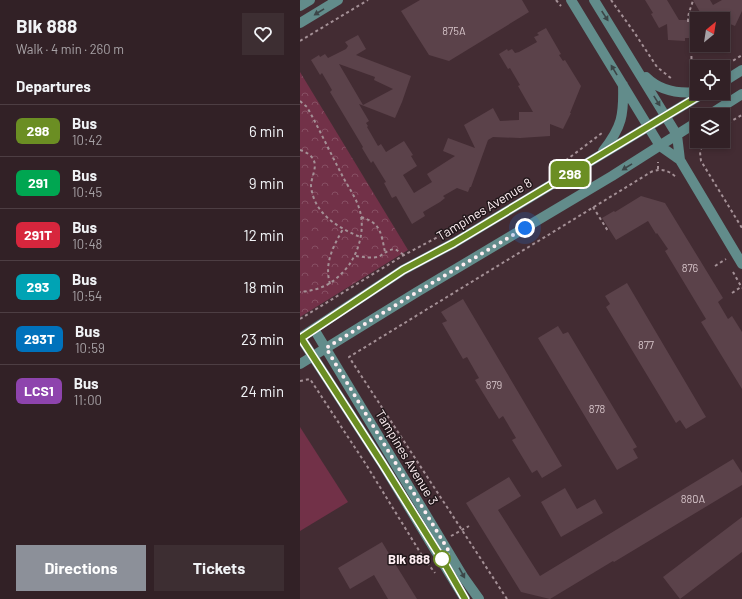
<!DOCTYPE html>
<meta charset="utf-8">
<style>
:root{--surface:#322126;--page:#3d2e32;--text:#f1f3f6;--muted:#a8a3a7;--line:#4d3e43;--accent:#8c9099}
body{margin:0;font-family:Barlow,sans-serif;background:var(--page);color:var(--text);height:100vh;display:flex;flex-direction:column;font-size:15px;white-space:nowrap}
*{box-sizing:border-box;margin:0}
p{font-size:13px;color:var(--muted)}
.icon{flex:none;width:22px;height:22px;fill:none;stroke:currentColor;stroke-width:2;stroke-linecap:round;stroke-linejoin:round}
.map{position:relative;flex:1;overflow:hidden}
.drawer{display:flex;flex-direction:column;background:var(--surface);width:300px}
.drawer>*{flex:none}
.badge{padding:0 8px;border-radius:6px;font-size:14px;line-height:26px}
.needle{width:26px;rotate:30deg}
.controls{position:absolute;left:390px;top:12px;display:grid;gap:8px}
.controls a{display:grid;place-items:center;width:40px;height:40px;border-radius:0px;background:var(--surface);box-shadow:0 2px 6px #0003,0 0 0 1px var(--line);font-size:20px}
.you{position:absolute;width:20px;height:20px;margin:-10px;border:3px solid #fff;border-radius:50%;background:#1a73e8;box-shadow:0 0 0 6px #1a73e833}
.map>.badge{position:absolute;translate:-50% -50%;box-shadow:0 0 0 2px #fff}
h2{padding:0 16px;font-size:15px;line-height:36px}
.round{display:grid;place-items:center;flex:none;width:42px;height:42px;border-radius:0px;background:var(--page)}
.headline{display:flex;align-items:center;justify-content:space-between;height:68px;padding:0 16px}
h1{font-size:19px;font-weight:700;line-height:30px}
.button{display:flex;gap:8px;margin-top:auto;padding:8px 16px}
.button a{flex:1;height:46px;border-radius:0px;background:var(--accent);color:#fff;font-size:16px;font-weight:700;line-height:46px;text-align:center}
.button a+a{background:var(--page);color:var(--text)}
ul{padding:0;list-style:none}
li{display:flex;align-items:center;gap:12px;height:52px;padding:0 16px;border-top:1px solid var(--line)}
li div{flex:1}
li b{display:block;font-size:15px}
li em{font-style:normal}
li .badge{min-width:44px;font-weight:700;text-align:center}
main{display:flex;flex:1;min-height:0}
.map>svg:first-child{display:block}
.park{fill:url(#park-crowns)}
.garden{fill:#723148}
.building{fill:#5b424a;fill-rule:evenodd}
.lines{fill:none;stroke-linecap:round;stroke-linejoin:round}
.path{stroke:#a49096;stroke-width:2;stroke-dasharray:3 3;stroke-linecap:butt}
.minor{stroke:#628c8b;stroke-width:10}
.oneway{fill:#3c4648}
.line-casing{stroke:#fff;stroke-width:9}
.line{stroke:#6b8e23;stroke-width:6}
.walk{stroke:#feeef2;stroke-width:4;stroke-dasharray:0 7.2}
.stop-dot{fill:#fff;stroke:#6b8e23;stroke-width:2}
.labels{text-anchor:middle;stroke-width:3;stroke-linejoin:round;paint-order:stroke}
.number-label{font-size:11px;fill:#d5c3c8}
.street-label{font-size:13px;fill:#feeef2;stroke:#22181b}
.stop-label{font-size:13px;font-weight:bold;fill:#feeef2;stroke:#22181b;text-anchor:end}
</style>
<main>
<section class="drawer">
<div class="headline"><div><h1>Blk 888</h1><p>Walk · 4 min · 260 m</p></div><a class="round"><svg class="icon" aria-label="heart" viewBox="0 0 24 24"><path d="M12 20l-8-8c-3-5 5-10 8-4 3-6 11-1 8 4z"/></svg></a></div>
<h2>Departures</h2>
<ul>
<li><span class="badge" style="background:#6b8e23;color:#fff">298</span><div><b>Bus</b><p>10:42</p></div><em>6 min</em></li>
<li><span class="badge" style="background:#00a651;color:#fff">291</span><div><b>Bus</b><p>10:45</p></div><em>9 min</em></li>
<li><span class="badge" style="background:#d7263d;color:#fff">291T</span><div><b>Bus</b><p>10:48</p></div><em>12 min</em></li>
<li><span class="badge" style="background:#00a3b4;color:#fff">293</span><div><b>Bus</b><p>10:54</p></div><em>18 min</em></li>
<li><span class="badge" style="background:#0072bc;color:#fff">293T</span><div><b>Bus</b><p>10:59</p></div><em>23 min</em></li>
<li><span class="badge" style="background:#8e44ad;color:#fff">LCS1</span><div><b>Bus</b><p>11:00</p></div><em>24 min</em></li>
</ul>
<div class="button"><a>Directions</a><a>Tickets</a></div>
</section>
<div class="map">
<svg width="442" height="599" viewBox="0 0 442 599">
<defs>
<pattern id="park-crowns" width="20" height="18" patternUnits="userSpaceOnUse"><rect width="20" height="18" fill="#723148"/><path d="M2 6a3 3 0 1 1 6 0M12 15a3 3 0 1 1 6 0" fill="none" stroke="#874f63"/></pattern>
</defs>
<rect width="100%" height="100%" fill="#432c33"/>
<path class="park" d="M0 72 108 250 0 317Z"/>
<path class="garden" d="M0 427 48 502 0 531Z"/>
<path class="building" d="M120 0H222L229 12 149 61 129 55 101 11Z
M345 0H367L379 20H390L397 16V38H385V41L368 40 367 24 359 28 351 14 353 13Z
M393 0H410L413 5 422 0H442V11L435 26 423 21V19H404Z
M246 28 261 54 259 55 263 61 265 60 281 86 270 113H271L263 129 250 124V136L220 138 193 137 188 140 171 187H170L168 192 157 188 143 196 145 198 140 202 123 212 125 216 112 224 96 196 92 198 84 183 86 182 73 161 71 163 62 148 63 147 30 92 32 90 22 73 20 75 11 60 19 55 20 57 25 54 28 58 46 49 48 46 45 42 58 35 66 49 56 55 111 76 102 102 95 118 59 104 69 121 66 123 68 126 67 127 78 146 81 144 86 152 104 141 113 155 111 156 117 166 103 175 114 193 132 182 127 174 155 156 143 151 148 138 175 148 164 125 193 108 200 121 219 120V112H233L218 86 220 85 210 68 208 69 199 54 207 49 208 51 212 49 215 53 219 52 237 42 234 37 239 35 237 33ZM39 64 75 77 74 80 93 89 63 105Z
M341 196 365 203 423 298 418 302 428 319 432 316 442 332V389L401 322 406 319 365 251 368 249 357 233 356 234 348 221 316 240 302 218 314 211 315 212Z
M327 283 406 417 386 429 380 420 376 423 306 307 310 304 305 296Z
M163 299 262 466 242 478 237 470 232 473 212 440 216 438 203 416 199 419 175 380 179 378 167 357 163 359 142 323 147 321 141 312Z
M258 326 263 334 268 332 337 447 333 449 338 458 317 470 238 338Z
M433 459 442 473V485L314 562 313 561 250 599 221 592 166 503 209 477 221 496 198 510 240 576Z
M265 488 277 509 295 499 303 513 261 537 241 502Z
M442 517V552L380 599 363 577Z
M82 542 94 562 117 599H88L74 575 50 589 38 568Z"/>
<g class="lines">
<path class="path" d="M256 0 261 6
M311 0 334 32 357 67 372 79
M388 22C388 11 391 9 393 0
M391 38 392 81
M0 41 68 0
M423 67 442 55
M0 101 7 107 13 118C23 137 33 158 43 177 50 190 59 202 61 216 64 233 58 252 49 265 35 283 22 290 0 292
M423 126 442 115
M404 141 400 152 401 161 442 228
M390 142 402 143
M0 150C6 152 12 155 14 161 17 168 11 178 11 186 14 214 37 227 60 237
M261 164 302 133
M358 169V162
M293 207 308 231
M61 217C81 223 81 233 85 252
M56 256C63 257 74 259 80 256 86 252 88 250 95 249L104 255
M415 266 426 259
M433 272 442 288
M30 284C24 263 33 247 43 229
M432 293 441 287
M0 319 104 255 151 230
M0 381 10 379 67 466 123 557 135 573
M151 536 169 526
M111 563 123 557
M207 599 49 357 351 172C361 168 368 170 376 177"/>
<path class="minor" d="M271 0 360 146 380 160
M294 0 377 135 380 160 442 264
M0 6 10 0
M0 23 38 0
M346 77C360 91 377 94 397 92
M423 82 442 70
M409 115 442 94
M303 151C322 127 324 115 323 85
M14 329 164 578 179 599
M0 338 103 270 154 243 404 93
M1 338 82 463 165 599
M0 364 117 292 312 176 397 122"/>
</g>
<defs><path id="oneway-solid" d="M-6-.8H1V-3.2L6.5 0L1 3.2V.8H-6Z"/></defs>
<g class="oneway">
<use href="#oneway-solid" transform="translate(19 12) rotate(148)"/>
<use href="#oneway-solid" transform="translate(305 16) rotate(57)"/>
<use href="#oneway-solid" transform="translate(314 70) rotate(-121)"/>
<use href="#oneway-solid" transform="translate(357 101) rotate(58)"/>
<use href="#oneway-solid" transform="translate(327 167) rotate(148)"/>
<use href="#oneway-solid" transform="translate(162 573) rotate(61)"/>
</g>
<g class="lines">
<defs>
<path id="line" d="M165 599 142 559 82 463 1 338 103 270 154 243 404 93"/>
</defs>
<use href="#line" class="line-casing"/>
<use href="#line" class="line"/>
<path class="walk" d="M142 559 150 553 26 348 117 292 225 228"/>
</g>
<circle class="stop-dot" cx="142" cy="559" r="8"/>
<g class="labels">
<g class="number-label">
<text x="154" y="35">875A</text>
<text x="390" y="272">876</text>
<text x="346" y="349">877</text>
<text x="194" y="389">879</text>
<text x="297" y="413">878</text>
<text x="393" y="503">880A</text>
</g>
<g class="street-label">
<text transform="translate(184 209) rotate(-31)" y="5">Tampines Avenue 8</text>
<text transform="translate(107 457) rotate(59)" y="5">Tampines Avenue 3</text>
</g>
<g class="stop-label">
<text x="130" y="564">Blk 888</text>
</g>
</g>
</svg>
<div class="controls">
<a><svg class="needle" viewBox="-14 -14 28 28"><path d="M0-13l5 13h-10z" fill="#e53935"/><path d="M0 13l5-13h-10z" fill="#a8a3a7"/></svg></a>
<a><svg class="icon" aria-label="locate" viewBox="0 0 24 24"><circle cx="12" cy="12" r="6"/><path d="M12 2v4M12 18v4M2 12h4M18 12h4"/></svg></a>
<a><svg class="icon" aria-label="layers" viewBox="0 0 24 24"><path d="M12 4l9 5-9 5-9-5zM3 14l9 5 9-5"/></svg></a>
</div>
<div class="you" style="left:225px;top:228px"></div>
<b class="badge" style="left:270px;top:174px;background:#6b8e23;color:#fff">298</b>
</div>
</main>
